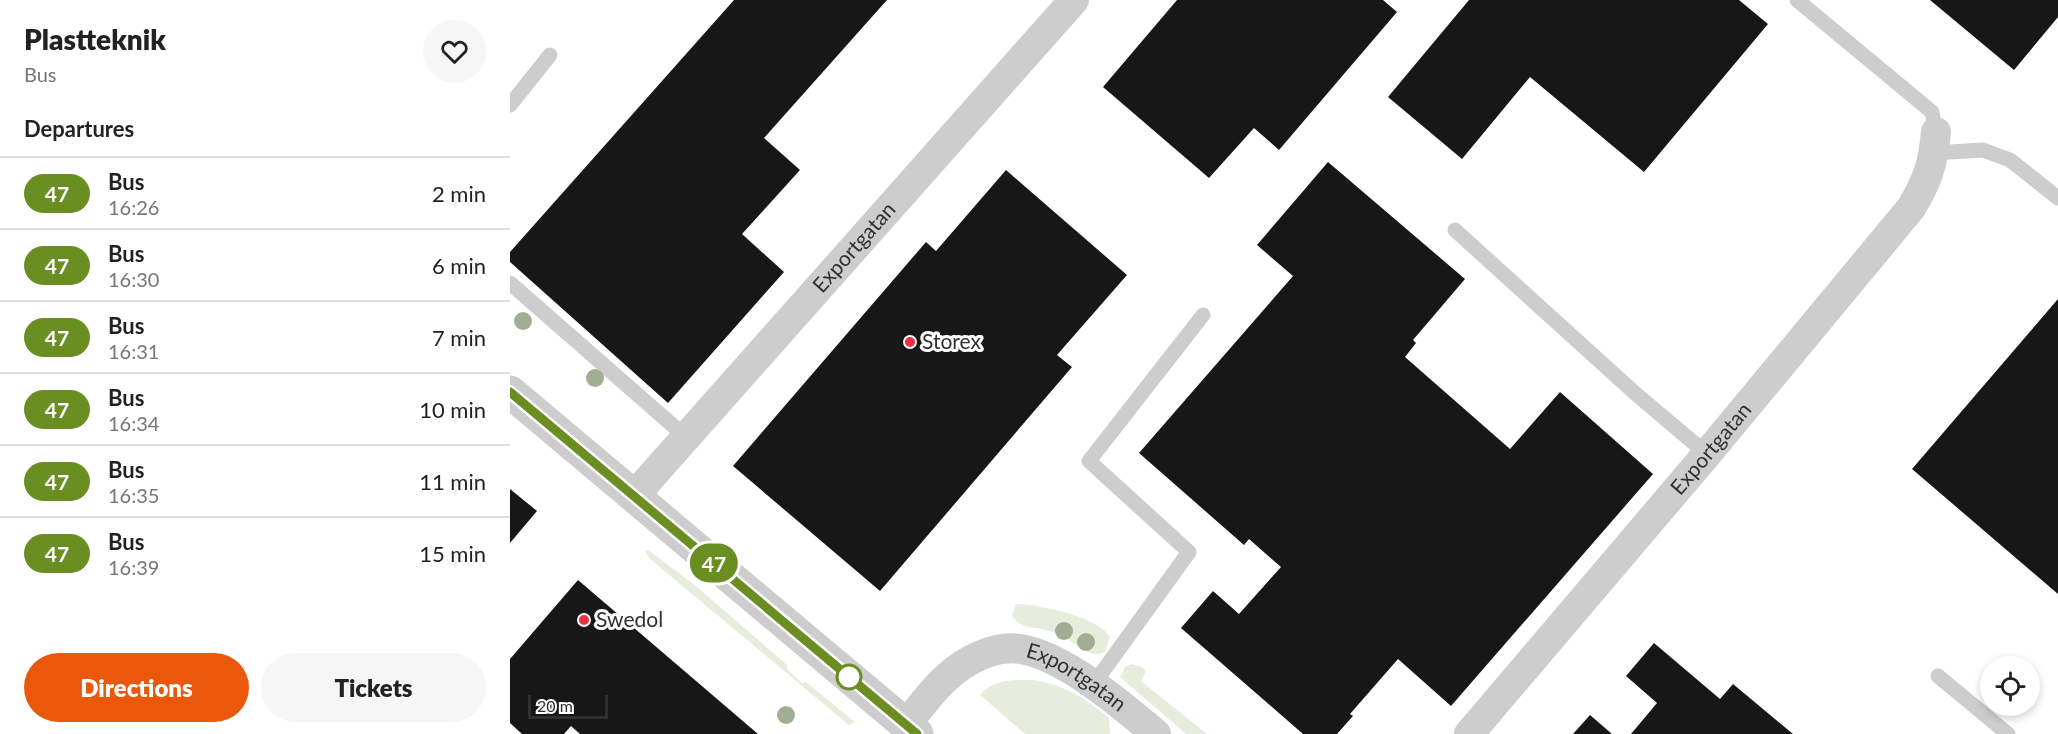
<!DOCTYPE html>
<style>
:root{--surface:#fff;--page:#f6f6f6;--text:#222;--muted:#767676;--line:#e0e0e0;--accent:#ea580c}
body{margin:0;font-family:Lato,sans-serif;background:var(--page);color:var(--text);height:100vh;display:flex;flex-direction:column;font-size:22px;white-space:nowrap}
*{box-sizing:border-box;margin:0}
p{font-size:20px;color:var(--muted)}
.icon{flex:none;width:33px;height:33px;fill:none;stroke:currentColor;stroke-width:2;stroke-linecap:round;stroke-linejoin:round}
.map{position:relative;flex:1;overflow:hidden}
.details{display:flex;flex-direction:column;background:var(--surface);width:510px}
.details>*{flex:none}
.badge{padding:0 12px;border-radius:20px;font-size:21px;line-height:39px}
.controls{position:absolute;left:1470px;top:656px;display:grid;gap:12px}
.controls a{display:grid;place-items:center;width:60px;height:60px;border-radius:50%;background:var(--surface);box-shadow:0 3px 9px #0003;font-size:30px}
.scale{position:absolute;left:18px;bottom:15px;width:80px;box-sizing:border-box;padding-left:6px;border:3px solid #303030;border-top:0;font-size:16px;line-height:21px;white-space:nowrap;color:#303030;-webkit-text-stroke:4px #fff;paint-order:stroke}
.map>.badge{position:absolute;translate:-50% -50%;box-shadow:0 0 0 3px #fff}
h2{padding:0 24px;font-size:22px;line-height:54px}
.round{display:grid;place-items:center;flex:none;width:63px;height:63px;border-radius:32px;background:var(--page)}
.summary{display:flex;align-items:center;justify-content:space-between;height:102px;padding:0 24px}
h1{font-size:28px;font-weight:800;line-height:45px}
.primary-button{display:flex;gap:12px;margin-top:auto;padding:12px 24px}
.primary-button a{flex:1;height:69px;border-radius:36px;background:var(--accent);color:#fff;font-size:24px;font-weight:800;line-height:69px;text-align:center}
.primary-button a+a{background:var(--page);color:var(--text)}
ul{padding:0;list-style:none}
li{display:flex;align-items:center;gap:18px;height:72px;padding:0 24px;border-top:2px solid var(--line)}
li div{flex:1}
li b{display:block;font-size:22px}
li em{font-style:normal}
li .badge{min-width:66px;font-weight:700;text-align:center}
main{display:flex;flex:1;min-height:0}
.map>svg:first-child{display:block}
.green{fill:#e6eddd}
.building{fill:#171717}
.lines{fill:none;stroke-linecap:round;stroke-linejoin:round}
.service{stroke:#cdcdcd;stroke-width:15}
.minor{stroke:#cdcdcd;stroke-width:30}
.tertiary{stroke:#cdcdcd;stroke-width:33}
.tree{fill:#a2ae94}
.line-casing{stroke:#fff;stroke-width:14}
.line{stroke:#6b8e23;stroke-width:9}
.poi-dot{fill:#e83047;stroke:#fff;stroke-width:2}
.stop-dot{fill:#fff;stroke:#6b8e23;stroke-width:3}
.labels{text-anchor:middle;stroke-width:6;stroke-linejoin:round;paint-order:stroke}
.street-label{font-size:21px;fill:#303030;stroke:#fff}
.poi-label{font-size:21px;fill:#303030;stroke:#fff;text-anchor:start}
</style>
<main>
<section class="details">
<div class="summary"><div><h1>Plastteknik</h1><p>Bus</p></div><a class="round"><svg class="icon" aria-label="heart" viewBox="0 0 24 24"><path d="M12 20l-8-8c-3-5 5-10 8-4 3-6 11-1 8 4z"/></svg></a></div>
<h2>Departures</h2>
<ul>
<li><span class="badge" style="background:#6b8e23;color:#fff">47</span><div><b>Bus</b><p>16:26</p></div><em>2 min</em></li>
<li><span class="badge" style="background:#6b8e23;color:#fff">47</span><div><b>Bus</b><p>16:30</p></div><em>6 min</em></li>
<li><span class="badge" style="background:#6b8e23;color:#fff">47</span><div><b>Bus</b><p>16:31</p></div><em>7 min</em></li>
<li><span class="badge" style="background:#6b8e23;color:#fff">47</span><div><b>Bus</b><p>16:34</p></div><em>10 min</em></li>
<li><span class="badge" style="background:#6b8e23;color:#fff">47</span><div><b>Bus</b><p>16:35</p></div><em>11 min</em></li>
<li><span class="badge" style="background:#6b8e23;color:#fff">47</span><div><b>Bus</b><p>16:39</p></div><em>15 min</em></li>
</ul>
<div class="primary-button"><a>Directions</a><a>Tickets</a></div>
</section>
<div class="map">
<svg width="1548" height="734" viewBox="0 0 1548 734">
<rect width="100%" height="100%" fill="#fff"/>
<path class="green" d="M138 550 186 586 277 665V669L292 683 296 682 345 722 339 725 140 559 135 551Z
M506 604C528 604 589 617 600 637L595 651C591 654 586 655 581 653 569 649 556 635 540 631 527 627 508 629 502 615Z
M621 664 632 667 636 671 631 681 697 734H676L610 677 615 667Z
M522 680C553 684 575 698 599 718L600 734H515L470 695C484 679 502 680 522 680Z"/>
<path class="building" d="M224 0H377L254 138 290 170 232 234 274 272 158 403 0 262V252Z
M667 0H873L887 12 769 150 744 128 699 178 593 87Z
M959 0H1229L1258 24 1134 172 1020 77 952 159 878 97Z
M1420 0H1548V17L1504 70Z
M818 162 955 279 903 340 906 343 895 357 1000 449 1050 392 1143 474 941 706 888 659 840 714 843 716 827 734H793L671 628 703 591 729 614 771 567 739 539 734 545 629 453 783 276 747 245Z
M496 170 617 275 547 355 562 367 370 591 223 466 416 242 426 251Z
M1548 299V594L1402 469Z
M0 489 27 511 0 543Z
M68 580 248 734H70L61 726 54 734H12L0 723V659Z
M1144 643 1210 699 1223 684 1283 734H1121L1147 703 1116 676Z
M1080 715 1102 734H1063Z"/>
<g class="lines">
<path class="service" d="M1287 0 1422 112 1426 132
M0 105 40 55
M1424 153 1473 150 1500 160 1548 198
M945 230 1126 394 1197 454
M0 283 176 437
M1428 676 1498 734
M583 685 679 552 579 461 693 315"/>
<g class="minor">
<path id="s1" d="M124 496 564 0"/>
<path id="s2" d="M396 725C408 710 420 693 435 679 454 661 483 645 510 649 553 655 613 706 646 734"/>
<path id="s3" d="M959 734 1197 454 1401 208C1418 180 1423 164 1426 132"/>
</g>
<path class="tertiary" d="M0 392 407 734"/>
</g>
<g class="tree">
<circle cx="13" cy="321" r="9"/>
<circle cx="85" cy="378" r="9"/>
<circle cx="554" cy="631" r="9"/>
<circle cx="576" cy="642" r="9"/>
<circle cx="276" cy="715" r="9"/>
</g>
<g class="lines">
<defs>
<path id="line" d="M0 392 407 734"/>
</defs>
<use href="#line" class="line-casing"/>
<use href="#line" class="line"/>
</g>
<g class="poi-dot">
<circle cx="400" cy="342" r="6"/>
<circle cx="74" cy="620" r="6"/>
</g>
<circle class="stop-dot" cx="339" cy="677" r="12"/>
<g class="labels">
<g class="street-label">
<text dy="7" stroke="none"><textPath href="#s1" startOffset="332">Exportgatan</textPath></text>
<text dy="7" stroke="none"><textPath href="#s3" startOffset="374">Exportgatan</textPath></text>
<text dy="7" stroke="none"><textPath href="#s2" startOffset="207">Exportgatan</textPath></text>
</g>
<g class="poi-label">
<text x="412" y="349">Storex</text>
<text x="86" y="627">Swedol</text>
</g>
</g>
</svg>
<div class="controls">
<a><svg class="icon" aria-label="locate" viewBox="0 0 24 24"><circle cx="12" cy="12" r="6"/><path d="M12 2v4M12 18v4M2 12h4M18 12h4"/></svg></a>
</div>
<div class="scale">20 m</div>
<b class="badge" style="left:204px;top:563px;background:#6b8e23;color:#fff">47</b>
</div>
</main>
